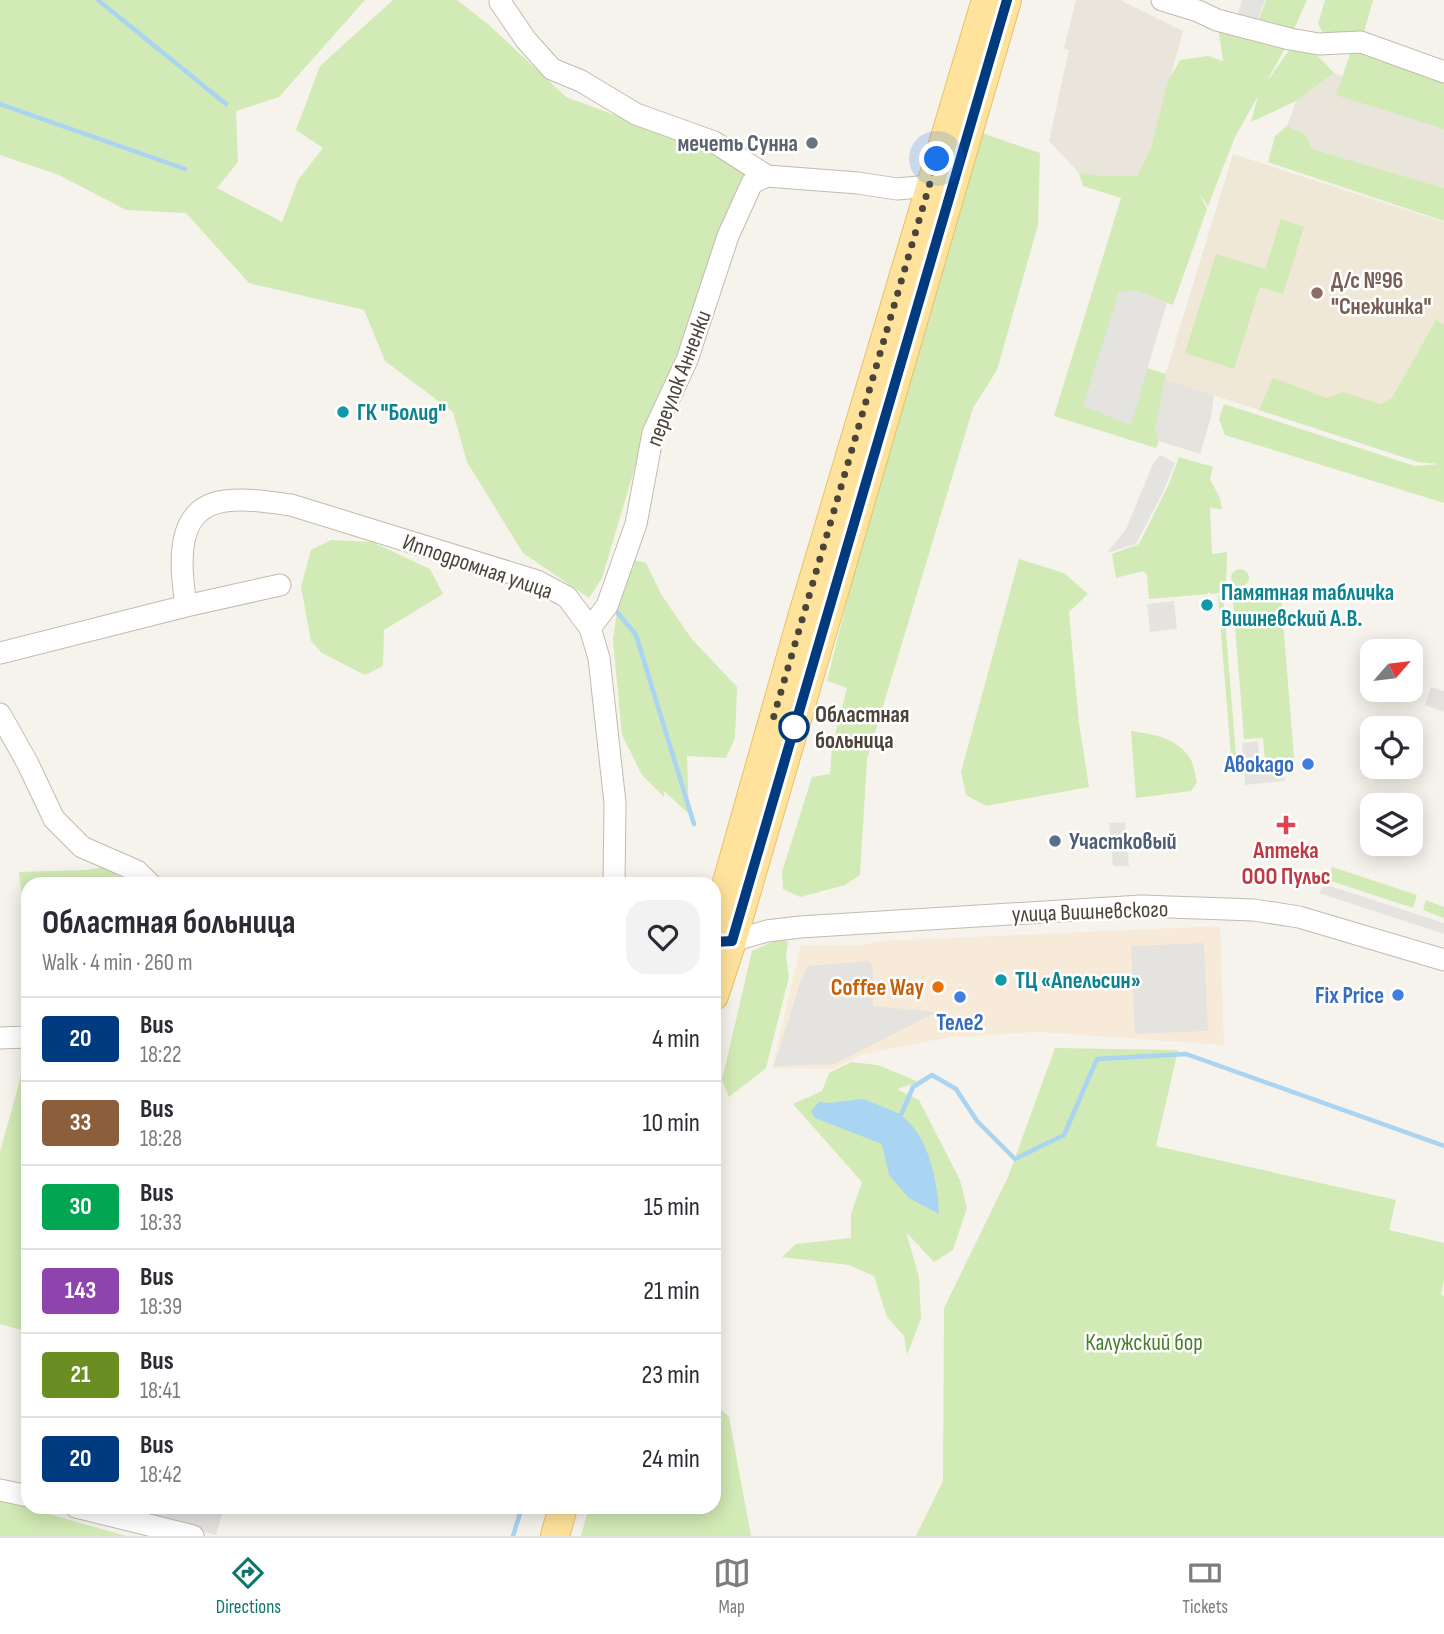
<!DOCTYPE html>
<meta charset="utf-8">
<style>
:root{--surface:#fff;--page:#f2f2f3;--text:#2b2b33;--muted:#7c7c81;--line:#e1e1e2;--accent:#0f766e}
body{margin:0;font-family:"Sofia Sans Condensed",sans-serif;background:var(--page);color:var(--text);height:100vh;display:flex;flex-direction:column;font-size:26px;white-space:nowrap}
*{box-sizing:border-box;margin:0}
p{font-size:23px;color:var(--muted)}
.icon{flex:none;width:38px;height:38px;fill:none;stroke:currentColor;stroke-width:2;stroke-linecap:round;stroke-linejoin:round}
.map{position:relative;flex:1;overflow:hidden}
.drawer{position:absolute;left:21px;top:877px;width:700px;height:637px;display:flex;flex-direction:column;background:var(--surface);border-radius:21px;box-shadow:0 4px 18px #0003}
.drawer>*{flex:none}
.badge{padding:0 14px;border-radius:5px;font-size:24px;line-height:46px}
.needle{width:46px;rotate:62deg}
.tools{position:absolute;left:1360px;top:639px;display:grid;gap:14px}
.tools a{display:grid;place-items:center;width:63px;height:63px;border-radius:14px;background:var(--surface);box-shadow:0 4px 18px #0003;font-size:35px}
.you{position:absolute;width:35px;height:35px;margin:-18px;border:5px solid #fff;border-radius:50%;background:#1a73e8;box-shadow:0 0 0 10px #1a73e833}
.map>.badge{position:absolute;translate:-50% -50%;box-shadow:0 0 0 4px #fff}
.round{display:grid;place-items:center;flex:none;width:74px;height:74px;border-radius:21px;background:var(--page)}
.head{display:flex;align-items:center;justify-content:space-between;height:119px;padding:0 21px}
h1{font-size:33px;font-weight:700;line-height:52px}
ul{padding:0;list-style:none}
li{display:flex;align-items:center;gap:21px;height:84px;padding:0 21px;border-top:2px solid var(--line)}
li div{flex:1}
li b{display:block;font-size:26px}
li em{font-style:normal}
li .badge{min-width:77px;font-weight:700;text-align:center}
.tab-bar{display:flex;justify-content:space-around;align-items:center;height:98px;border-top:2px solid var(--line);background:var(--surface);font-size:19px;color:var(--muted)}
.tab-bar a{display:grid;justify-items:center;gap:4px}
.tab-bar .selected{color:var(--accent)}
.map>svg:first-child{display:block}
.residential{fill:#eae5da}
.commercial{fill:#f7ead8}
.industrial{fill:#e6e2dd}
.education{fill:#efe8d6}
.green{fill:#d2eab5}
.parking{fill:#e5e3e0}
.water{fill:#a9d4f2}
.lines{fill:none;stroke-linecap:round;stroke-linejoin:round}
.stream{stroke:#a9d4f2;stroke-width:4.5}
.minor-casing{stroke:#c2bbae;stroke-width:23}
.major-casing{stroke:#e6c16a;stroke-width:30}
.minor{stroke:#fff;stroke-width:21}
.major{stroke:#ffe39c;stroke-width:28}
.line-casing{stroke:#fff;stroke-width:16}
.line{stroke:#003b80;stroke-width:10}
.walk{stroke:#4b4439;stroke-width:7;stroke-dasharray:0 12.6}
.worship-dot{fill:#6b7280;stroke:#fff;stroke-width:2.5}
.education-dot{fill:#8d6e63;stroke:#fff;stroke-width:2.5}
.culture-dot{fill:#0f9aa8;stroke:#fff;stroke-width:2.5}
.stop-dot{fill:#fff;stroke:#003b80;stroke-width:3.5}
.shop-dot{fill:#3f7fe0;stroke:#fff;stroke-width:2.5}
.health-dot{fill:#e0444e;stroke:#fff;stroke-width:2.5}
.service-dot{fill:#5c6f8a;stroke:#fff;stroke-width:2.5}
.food-dot{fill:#e8710a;stroke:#fff;stroke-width:2.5}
.labels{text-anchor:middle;stroke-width:5;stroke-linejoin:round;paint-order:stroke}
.worship-label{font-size:23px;font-weight:bold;fill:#5b616d;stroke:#fff;text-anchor:end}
.education-label{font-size:23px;font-weight:bold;fill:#785e54;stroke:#fff;text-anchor:start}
.street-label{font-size:23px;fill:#4b4439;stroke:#fff}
.culture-label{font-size:23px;font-weight:bold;fill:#0d838f;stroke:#fff;text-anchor:start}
.stop-label{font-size:23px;font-weight:bold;fill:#4b4439;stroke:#fff;text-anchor:start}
.shop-label{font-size:23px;font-weight:bold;fill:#366cbe;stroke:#fff;text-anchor:end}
.service-label{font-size:23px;font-weight:bold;fill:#4e5e75;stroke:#fff;text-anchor:start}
.health-label{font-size:23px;font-weight:bold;fill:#be3a42;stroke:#fff}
.food-label{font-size:23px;font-weight:bold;fill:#c56008;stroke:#fff;text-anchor:end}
.park-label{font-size:23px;fill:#4a7f2a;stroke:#fff}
</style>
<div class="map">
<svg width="1444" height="1536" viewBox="0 0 1444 1536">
<rect width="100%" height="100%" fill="#f6f3ec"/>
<path class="residential" d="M1076 0H1120L1183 31 1151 148 1137 176H1106L1079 173 1049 141 1069 50 1064 48Z
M1334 73 1444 109V188L1312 149 1305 134 1287 126 1296 101Z"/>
<path class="commercial" d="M1220 926 1224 1045 1040 1032 950 1037 863 1054 833 1069 772 1068 801 945H861L881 941Z"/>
<path class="industrial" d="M1164 379 1214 395 1211 417 1200 454 1159 441 1155 429Z"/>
<path class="education" d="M1233 154 1444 222V463L1418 462 1164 379Z"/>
<path class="green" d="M0 0H365L279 97 236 111 238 162 217 188 282 222 298 180 323 148 296 130 320 66 393 0H457L488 24 566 97 674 137 748 171 638 457 602 578 589 598 523 553 467 462 453 412 385 361 364 310 249 283 186 213 126 210 59 175 0 155Z
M1266 0H1307L1292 33 1259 19Z
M1325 0H1373L1364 32 1324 35 1318 24Z
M1217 20 1290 39 1266 83 1292 46 1318 56 1334 73 1296 101 1251 122 1258 96 1235 137 1208 206 1199 193 1207 209 1173 305 1134 290 1130 425 1147 368 1166 374 1155 429 1159 441 1156 448 1054 416 1121 198 1083 186 1079 173 1106 176H1137L1151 148 1168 81 1180 60 1208 56 1223 61Z
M1351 51 1444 73V129L1336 95Z
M1287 126 1305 134 1312 149 1444 188V221L1268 162 1275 136Z
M982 133 1040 153 1038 225 997 370 973 408 867 759 860 875 845 885 800 897 783 889 782 872 812 777 830 774 832 746 847 688 827 681 876 484Z
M1281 219 1304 227 1283 294 1260 287 1234 369 1185 353 1216 254 1265 269Z
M1436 320 1444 325V503L1225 435 1219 419 1224 404 1415 466 1439 464 1418 462 1259 410 1273 378 1327 398 1343 392 1380 404 1392 398Z
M1179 457 1213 467 1210 479 1220 498 1222 509 1210 508 1212 554 1227 552 1226 592 1210 594 1209 590 1208 594 1149 599 1147 575 1143 571 1116 578 1112 554 1139 544 1168 486Z
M331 540 372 542 430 569 443 594 384 630 383 666 365 675 322 653 311 641 301 587 311 550Z
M629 559 646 563 661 594 691 638 737 687 735 738 726 758 687 756 689 814 664 791V797L642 775 622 735 613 640 618 603Z
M1019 559 1064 573 1088 594 1069 612 1079 723 1089 787 986 806 966 795 961 772Z
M1231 578a9 9 0 1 1 18 0a9 9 0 1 1-18 0Z
M1223 595 1237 768H1232L1218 596Z
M1281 596 1294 758 1265 760 1263 738 1244 739 1233 601Z
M1131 731C1153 734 1179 738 1191 760 1194 766 1195 775 1197 782L1191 791 1136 798Z
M104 867 132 884H28V948L19 872 86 870Z
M1332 867 1417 895 1413 908 1328 880Z
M1426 900 1444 907V918L1423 910Z
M778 939 788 942 786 956 789 977 766 1068 729 1097 722 1080 752 951Z
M1055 1048 1178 1050 1156 1146 1396 1200 1389 1230 1444 1243V1280L1441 1295 1444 1296V1536H916L943 1481 944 1308 1008 1177Z
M28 1051V1332L0 1324V1152Z
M851 1062 878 1065 919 1082 897 1089 919 1100 960 1180 967 1208 953 1250 934 1262 906 1232 919 1277 921 1318 907 1355 904 1336 887 1317 874 1276 849 1265 782 1257 796 1244 851 1238V1214L862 1182 793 1104 822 1091 829 1073Z
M714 1404 729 1417 751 1536H581L589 1507H714Z
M0 1500 126 1536H0Z"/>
<path class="parking" d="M1242 0H1265L1257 22 1237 16Z
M1134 290 1167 302 1131 425 1083 406 1119 292Z
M1160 455 1175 463 1164 490 1136 544 1107 553 1126 529 1152 466Z
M1174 601 1177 629 1150 632 1147 604Z
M1431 687 1444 691V712L1425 705Z
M1258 741 1260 762 1283 760 1285 781 1245 785 1242 743Z
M1125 822 1129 866H1113L1109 823Z
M603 878 602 884H327Z
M1324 884 1444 923V934L1319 893Z
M1204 943 1208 1031 1135 1034 1131 946Z
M869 961 873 967V1006L937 1012 834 1064 774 1066 801 980 808 966Z
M125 1507H224L216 1535Z"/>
<path class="water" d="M863 1099C874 1104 888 1108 899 1114 928 1132 938 1182 939 1214L909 1198 889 1175 882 1144 815 1118 811 1111 819 1102 829 1103Z"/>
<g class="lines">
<path class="stream" d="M98 0 226 104
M0 104 185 169
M617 612 636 635 694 824
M901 1115 913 1087 932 1075 956 1089 977 1121 1015 1159 1064 1135 1097 1059 1186 1054 1444 1146
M513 1536 522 1507"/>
<defs>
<path id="minor" d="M1162 0 1198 11 1217 20 1290 39 1319 44 1361 42 1444 72
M500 2 526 40 552 69 581 81 636 114 714 142 767 176
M280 585 186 606C181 569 172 508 225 501 247 498 269 502 291 505L537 581 567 597 590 628 599 658 615 803 614 884
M590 628 607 606 636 524 653 433 687 360 728 236 752 183 767 176 858 183 897 189 929 186
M0 653 186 606
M0 714 28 764 54 819 82 847 137 871 150 884
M714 942 732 941 767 931 800 927 1141 906 1254 910 1299 917 1444 960
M0 1038 28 1037
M0 1490 28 1496
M76 1507 193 1536"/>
<path id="major" d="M714 928 803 614 986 0
M714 996 732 941 1007 0
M555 1536 563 1507"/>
</defs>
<use href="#minor" class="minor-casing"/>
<use href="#major" class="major-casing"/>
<use href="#minor" class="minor"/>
<use href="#major" class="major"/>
</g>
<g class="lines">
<defs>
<path id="line" d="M714 942 732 941 1007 0"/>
</defs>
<use href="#line" class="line-casing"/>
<use href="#line" class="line"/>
<path class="walk" d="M794 727 773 719 937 159"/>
</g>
<circle class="worship-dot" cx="812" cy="143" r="7"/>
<circle class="education-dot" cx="1317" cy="293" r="7"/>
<g class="culture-dot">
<circle cx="343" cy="412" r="7"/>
<circle cx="1207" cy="605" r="7"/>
<circle cx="1001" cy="980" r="7"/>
</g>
<circle class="stop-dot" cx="794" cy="727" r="14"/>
<g class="shop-dot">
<circle cx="1308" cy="764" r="7"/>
<circle cx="1398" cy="995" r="7"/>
<circle cx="960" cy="997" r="7"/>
</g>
<path class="health-dot" d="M1282.5 814.5h7v7h7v7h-7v7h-7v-7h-7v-7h7z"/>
<circle class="service-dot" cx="1055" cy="841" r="7"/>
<circle class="food-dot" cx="938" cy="987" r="7"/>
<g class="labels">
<g class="worship-label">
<text x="798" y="151">мечеть Сунна</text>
</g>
<g class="education-label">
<text x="1331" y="288">Д/с №96<tspan x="1331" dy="26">"Снежинка"</tspan></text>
</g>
<g class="street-label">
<text transform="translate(678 378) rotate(-69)" y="8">переулок Анненки</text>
<text transform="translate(478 566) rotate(19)" y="8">Ипподромная улица</text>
<text transform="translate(1090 911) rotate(-2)" y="8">улица Вишневского</text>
</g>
<g class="culture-label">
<text x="357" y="420">ГК "Болид"</text>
<text x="1221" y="600">Памятная табличка<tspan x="1221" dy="26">Вишневский А.В.</tspan></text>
<text x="1015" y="988">ТЦ «Апельсин»</text>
</g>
<g class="stop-label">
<text x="815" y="722">Областная<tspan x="815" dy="26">больница</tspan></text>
</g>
<g class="shop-label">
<text x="1294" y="772">Авокадо</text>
<text x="1384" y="1003">Fix Price</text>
<text x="960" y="1030" text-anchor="middle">Теле2</text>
</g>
<g class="service-label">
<text x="1069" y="849">Участковый</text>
</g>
<g class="health-label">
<text x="1286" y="858">Аптека<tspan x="1286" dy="26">ООО Пульс</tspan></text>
</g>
<g class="food-label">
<text x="924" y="995">Coffee Way</text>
</g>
<g class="park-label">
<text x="1144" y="1350">Калужский бор</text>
</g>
</g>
</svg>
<div class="tools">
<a><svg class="needle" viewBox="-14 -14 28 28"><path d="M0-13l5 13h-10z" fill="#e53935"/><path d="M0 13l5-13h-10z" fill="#7c7c81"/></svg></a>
<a><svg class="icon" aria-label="locate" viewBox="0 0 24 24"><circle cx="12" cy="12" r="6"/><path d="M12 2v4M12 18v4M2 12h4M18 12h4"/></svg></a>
<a><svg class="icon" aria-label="layers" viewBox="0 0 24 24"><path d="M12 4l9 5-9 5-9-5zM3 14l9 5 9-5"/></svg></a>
</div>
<div class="you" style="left:937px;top:159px"></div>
<section class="drawer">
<div class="head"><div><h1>Областная больница</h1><p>Walk · 4 min · 260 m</p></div><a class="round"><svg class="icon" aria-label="heart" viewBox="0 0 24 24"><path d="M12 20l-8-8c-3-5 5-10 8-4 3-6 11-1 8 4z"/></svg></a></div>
<ul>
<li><span class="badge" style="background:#003b80;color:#fff">20</span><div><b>Bus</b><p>18:22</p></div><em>4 min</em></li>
<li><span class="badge" style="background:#8b5e3c;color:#fff">33</span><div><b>Bus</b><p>18:28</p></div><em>10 min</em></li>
<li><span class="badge" style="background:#00a651;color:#fff">30</span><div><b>Bus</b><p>18:33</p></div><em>15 min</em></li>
<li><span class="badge" style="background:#8e44ad;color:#fff">143</span><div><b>Bus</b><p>18:39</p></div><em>21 min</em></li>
<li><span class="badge" style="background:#6b8e23;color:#fff">21</span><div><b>Bus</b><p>18:41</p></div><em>23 min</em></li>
<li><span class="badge" style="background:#003b80;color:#fff">20</span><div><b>Bus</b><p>18:42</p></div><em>24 min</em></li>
</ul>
</section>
</div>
<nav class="tab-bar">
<a class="selected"><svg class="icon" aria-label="directions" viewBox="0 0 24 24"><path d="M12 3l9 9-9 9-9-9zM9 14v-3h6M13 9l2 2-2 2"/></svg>Directions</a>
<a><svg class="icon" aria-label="map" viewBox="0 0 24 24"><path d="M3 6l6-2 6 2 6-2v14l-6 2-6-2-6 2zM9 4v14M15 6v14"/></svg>Map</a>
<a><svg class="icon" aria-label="tickets" viewBox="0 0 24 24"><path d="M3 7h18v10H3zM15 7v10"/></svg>Tickets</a>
</nav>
